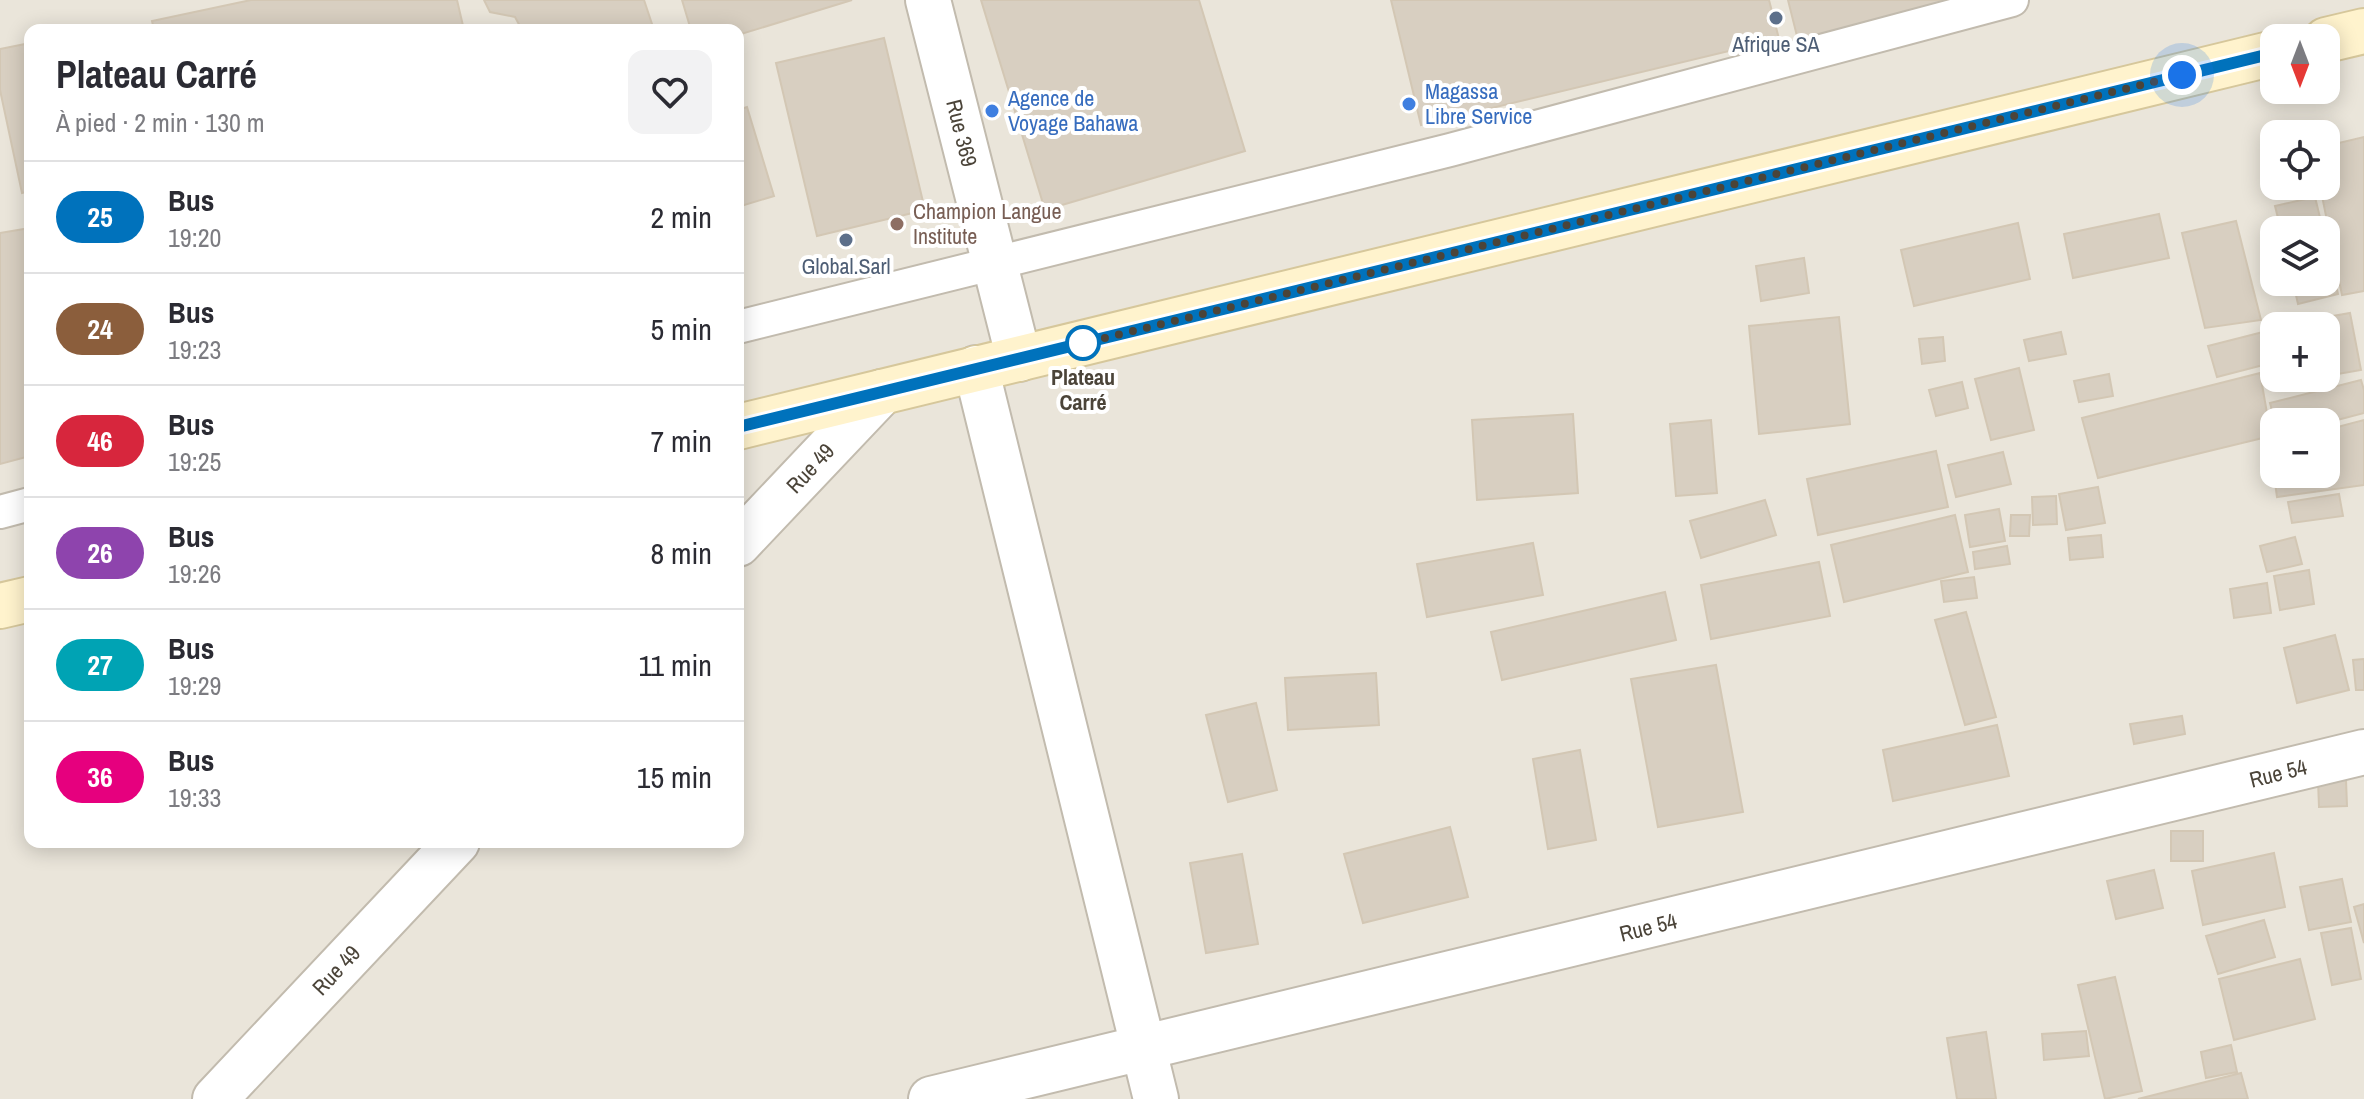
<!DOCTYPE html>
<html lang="fr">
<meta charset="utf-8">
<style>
:root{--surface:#fff;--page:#f2f2f3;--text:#2b2b33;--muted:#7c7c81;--line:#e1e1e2}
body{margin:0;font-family:"Archivo Narrow",sans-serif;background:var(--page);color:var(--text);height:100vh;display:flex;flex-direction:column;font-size:30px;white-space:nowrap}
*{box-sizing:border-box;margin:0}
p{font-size:26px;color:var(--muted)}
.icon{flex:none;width:44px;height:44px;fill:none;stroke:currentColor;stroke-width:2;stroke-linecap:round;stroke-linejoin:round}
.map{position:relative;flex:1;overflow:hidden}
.panel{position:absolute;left:24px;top:24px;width:720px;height:824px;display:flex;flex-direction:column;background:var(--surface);border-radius:16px;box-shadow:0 4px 20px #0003}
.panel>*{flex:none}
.badge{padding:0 16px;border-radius:26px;font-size:28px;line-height:52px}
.needle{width:52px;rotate:180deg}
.buttons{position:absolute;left:2260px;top:24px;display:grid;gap:16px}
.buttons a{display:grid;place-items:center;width:80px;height:80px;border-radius:16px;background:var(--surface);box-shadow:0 4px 20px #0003;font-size:40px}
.you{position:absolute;width:40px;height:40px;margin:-20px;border:6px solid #fff;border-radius:50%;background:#1a73e8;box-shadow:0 0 0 12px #1a73e833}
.map>.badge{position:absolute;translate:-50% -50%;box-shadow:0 0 0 4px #fff}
.round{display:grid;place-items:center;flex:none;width:84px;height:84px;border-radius:16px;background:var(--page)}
.headline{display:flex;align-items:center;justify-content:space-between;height:136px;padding:0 32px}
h1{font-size:38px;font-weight:700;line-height:60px}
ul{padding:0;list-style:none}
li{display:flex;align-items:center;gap:24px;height:112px;padding:0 32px;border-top:2px solid var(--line)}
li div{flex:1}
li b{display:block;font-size:30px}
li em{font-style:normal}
li .badge{min-width:88px;font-weight:700;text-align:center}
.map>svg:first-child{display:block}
.residential{fill:#eae5da;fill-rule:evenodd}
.building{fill:#d8cfc1;stroke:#d3c7b4;stroke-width:2}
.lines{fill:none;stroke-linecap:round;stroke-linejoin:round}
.service-casing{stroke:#c2bbae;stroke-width:36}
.minor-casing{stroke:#c2bbae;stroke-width:48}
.secondary-casing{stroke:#d6c79b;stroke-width:48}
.service{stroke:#fff;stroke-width:32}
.minor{stroke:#fff;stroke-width:44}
.secondary{stroke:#fff3cd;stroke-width:44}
.line-casing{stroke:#fff;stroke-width:18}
.line{stroke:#0072bc;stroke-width:12}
.walk{stroke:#4b4439;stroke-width:8;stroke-dasharray:0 14.4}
.service-dot{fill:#5c6f8a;stroke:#fff;stroke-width:3}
.shop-dot{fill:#3f7fe0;stroke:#fff;stroke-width:3}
.education-dot{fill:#8d6e63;stroke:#fff;stroke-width:3}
.stop-dot{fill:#fff;stroke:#0072bc;stroke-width:4}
.labels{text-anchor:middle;stroke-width:8;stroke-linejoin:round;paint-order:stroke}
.service-label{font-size:22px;fill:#4e5e75;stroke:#fff}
.shop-label{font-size:22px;fill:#366cbe;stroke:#fff;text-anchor:start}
.street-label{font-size:22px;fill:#4b4439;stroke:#fff}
.education-label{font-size:22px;fill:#785e54;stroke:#fff;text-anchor:start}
.stop-label{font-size:22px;font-weight:bold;fill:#4b4439;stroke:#fff}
</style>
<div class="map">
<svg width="2364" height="1099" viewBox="0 0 2364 1099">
<rect width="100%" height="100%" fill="#f6f3ec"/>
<path class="residential" d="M0 0H2364V1099H0ZM30 30H738V842H30ZM2274 38H2326V90H2274ZM2274 134H2326V186H2274ZM2274 230H2326V282H2274ZM2274 326H2326V378H2274ZM2274 422H2326V474H2274Z"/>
<path class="building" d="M251 0H457L464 30H154L152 21Z
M484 0H644L654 30H522L515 17 490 12Z
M682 0H852L738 35V30H691Z
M981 0H1199L1245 151 1045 210Z
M1391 0H1769L1779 39 1421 125Z
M1788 0H1946V2L1798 40Z
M884 38 925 210 817 236 776 63Z
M30 43V191L22 193 0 90V49Z
M747 107 774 196 741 206 738 195V110Z
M2364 137V291L2342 295 2320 186H2326V146Z
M2315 197 2323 230H2281L2275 206Z
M2159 214 2169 258 2073 278 2064 234Z
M2236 221 2261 320 2205 328 2182 233Z
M2018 223 2030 279 1914 306 1901 250Z
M30 228V456L0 464V233Z
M2326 242 2338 294 2298 304 2293 282H2326Z
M1804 258 1809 293 1761 301 1756 266Z
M2350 313 2361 370 2326 376V326H2311L2310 320Z
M1839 317 1850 424 1759 434 1749 326Z
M2061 332 2066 354 2029 361 2024 340Z
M2263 332 2271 363 2217 377 2208 346Z
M1943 337 1945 361 1922 364 1919 339Z
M2019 368 2034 430 1991 440 1975 379Z
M2260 373 2271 436 2098 478 2082 418Z
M2109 374 2113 396 2079 402 2074 381Z
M2361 380 2364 390V413L2326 423 2275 422 2270 403Z
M1962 382 1968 408 1936 416 1929 390Z
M1573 414 1578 493 1477 500 1472 420Z
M1711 420 1717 493 1676 496 1670 424Z
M2364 420V485L2277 497 2270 445 2274 444V474H2326V430Z
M1936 451 1948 507 1818 535 1807 479Z
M2003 452 2011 484 1956 497 1948 465Z
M2098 487 2105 523 2066 530 2059 494Z
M2339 494 2343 516 2292 523 2288 502Z
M2056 496 2057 524 2033 525 2032 497Z
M1765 500 1776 535 1701 558 1690 521Z
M1999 509 2005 541 1970 547 1965 515Z
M1955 515 1968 572 1844 602 1831 545Z
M2011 515H2030L2029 536H2010Z
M2101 535 2103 557 2070 560 2068 538Z
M2295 537 2302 564 2267 572 2260 546Z
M1533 543 1543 595 1427 617 1417 564Z
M2007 546 2010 564 1975 569 1973 552Z
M1819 562 1830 616 1711 639 1701 585Z
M2309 570 2314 604 2280 610 2274 576Z
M1974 577 1977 598 1944 602 1941 581Z
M2267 583 2271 613 2234 618 2230 589Z
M1665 592 1676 640 1502 680 1491 632Z
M1966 612 1996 717 1965 725 1935 620Z
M2335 635 2349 690 2297 703 2284 648Z
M2364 659V690H2356L2353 660Z
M1716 665 1743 812 1658 827 1631 679Z
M1376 673 1379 725 1288 730 1285 678Z
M1256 703 1277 790 1228 802 1206 715Z
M2182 716 2185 734 2134 744 2130 724Z
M1997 725 2009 776 1893 801 1883 750Z
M1580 750 1596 840 1548 849 1533 759Z
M2346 780 2347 806 2319 807 2318 781Z
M1450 827 1468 897 1363 923 1344 854Z
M2171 831H2203V861H2171Z
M2274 853 2285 907 2203 925 2192 871Z
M1242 854 1258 944 1206 953 1190 863Z
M2154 870 2163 908 2116 919 2107 881Z
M2342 879 2351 922 2309 930 2300 887Z
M2364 904V943L2354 907Z
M2264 920 2275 957 2218 974 2206 936Z
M2351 928 2361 979 2332 985 2321 933Z
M2300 959 2315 1019 2234 1040 2219 979Z
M2115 977 2142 1091 2105 1099 2078 985Z
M2086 1031 2089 1056 2044 1060 2042 1034Z
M1986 1032 1996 1099H1957L1947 1038Z
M2231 1045 2237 1072 2206 1078 2201 1052Z
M2241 1073 2248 1099H2138Z"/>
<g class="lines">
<defs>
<path id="service" d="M738 327 1450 150 2012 0
M0 512 30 504"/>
<path id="minor" d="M928 0 1019 359
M976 368 1156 1099
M738 544 882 392
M215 1099 457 842
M931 1099 2364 752"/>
<path id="secondary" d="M2326 40 2364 31
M738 427 2274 53
M0 606 30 599"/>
</defs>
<use href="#service" class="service-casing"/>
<use href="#minor" class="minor-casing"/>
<use href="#secondary" class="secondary-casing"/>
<use href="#service" class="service"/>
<use href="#minor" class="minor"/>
<use href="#secondary" class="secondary"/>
</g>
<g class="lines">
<defs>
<path id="line" d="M738 427 2274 53"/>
</defs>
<use href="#line" class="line-casing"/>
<use href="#line" class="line"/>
<path class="walk" d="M1083 343 1080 344 2182 75"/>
</g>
<g class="service-dot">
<circle cx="1776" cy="18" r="8"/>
<circle cx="846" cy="240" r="8"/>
</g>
<g class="shop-dot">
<circle cx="1409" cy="104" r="8"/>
<circle cx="992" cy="111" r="8"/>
</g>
<circle class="education-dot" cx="897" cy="224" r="8"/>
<circle class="stop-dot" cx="1083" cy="343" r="16"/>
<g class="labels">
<g class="service-label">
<text x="1776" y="52">Afrique SA</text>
<text x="846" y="274">Global.Sarl</text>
</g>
<g class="shop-label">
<text x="1425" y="99">Magassa<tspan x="1425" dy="25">Libre Service</tspan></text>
<text x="1008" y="106">Agence de<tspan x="1008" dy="25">Voyage Bahawa</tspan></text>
</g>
<g class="street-label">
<text transform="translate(962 133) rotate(76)" y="8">Rue 369</text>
<text transform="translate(810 468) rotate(-47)" y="8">Rue 49</text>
<text transform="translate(2278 773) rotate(-14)" y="8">Rue 54</text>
<text transform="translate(1648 927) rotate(-14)" y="8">Rue 54</text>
<text transform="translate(336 970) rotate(-47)" y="8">Rue 49</text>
</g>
<g class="education-label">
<text x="913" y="219">Champion Langue<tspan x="913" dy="25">Institute</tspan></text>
</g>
<g class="stop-label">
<text x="1083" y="385">Plateau<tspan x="1083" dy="25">Carré</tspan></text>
</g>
</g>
</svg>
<div class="buttons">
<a><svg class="needle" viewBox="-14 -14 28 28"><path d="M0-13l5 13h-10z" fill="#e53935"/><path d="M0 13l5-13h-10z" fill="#7c7c81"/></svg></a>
<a><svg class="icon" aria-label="locate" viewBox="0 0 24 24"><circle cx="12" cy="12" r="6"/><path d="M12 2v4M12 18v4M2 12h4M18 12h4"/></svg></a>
<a><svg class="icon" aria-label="layers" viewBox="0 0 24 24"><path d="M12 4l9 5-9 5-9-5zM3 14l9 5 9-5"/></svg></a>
<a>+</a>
<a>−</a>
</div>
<div class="you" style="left:2182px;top:75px"></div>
<section class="panel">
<div class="headline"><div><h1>Plateau Carré</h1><p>À pied · 2 min · 130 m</p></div><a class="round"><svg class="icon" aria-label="heart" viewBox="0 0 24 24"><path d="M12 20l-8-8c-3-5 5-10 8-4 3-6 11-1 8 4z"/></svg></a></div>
<ul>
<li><span class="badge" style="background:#0072bc;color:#fff">25</span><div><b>Bus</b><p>19:20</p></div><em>2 min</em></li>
<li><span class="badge" style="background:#8b5e3c;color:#fff">24</span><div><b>Bus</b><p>19:23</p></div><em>5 min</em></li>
<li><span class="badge" style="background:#d7263d;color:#fff">46</span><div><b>Bus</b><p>19:25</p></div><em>7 min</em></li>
<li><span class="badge" style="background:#8e44ad;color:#fff">26</span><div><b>Bus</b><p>19:26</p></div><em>8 min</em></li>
<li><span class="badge" style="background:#00a3b4;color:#fff">27</span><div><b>Bus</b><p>19:29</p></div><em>11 min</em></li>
<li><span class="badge" style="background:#e6007e;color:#fff">36</span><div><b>Bus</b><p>19:33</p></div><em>15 min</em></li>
</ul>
</section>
</div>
